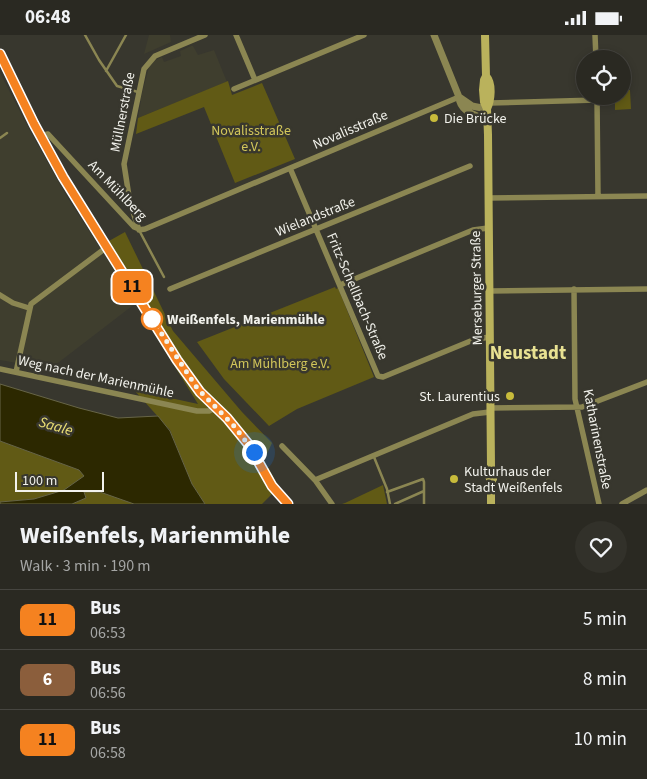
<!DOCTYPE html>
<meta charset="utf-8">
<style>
:root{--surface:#2a2922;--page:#32312a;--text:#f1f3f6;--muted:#a5a6a5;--line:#464540}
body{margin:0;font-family:"Source Sans 3",sans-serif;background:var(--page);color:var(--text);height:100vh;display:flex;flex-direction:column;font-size:19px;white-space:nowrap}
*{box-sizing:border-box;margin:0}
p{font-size:16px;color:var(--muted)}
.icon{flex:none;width:28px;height:28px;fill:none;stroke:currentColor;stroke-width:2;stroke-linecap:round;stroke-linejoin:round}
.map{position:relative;height:469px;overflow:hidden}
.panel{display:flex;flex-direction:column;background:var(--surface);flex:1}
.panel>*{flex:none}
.badge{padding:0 10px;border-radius:8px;font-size:18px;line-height:32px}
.buttons{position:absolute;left:576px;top:15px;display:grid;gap:10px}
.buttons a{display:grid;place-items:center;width:55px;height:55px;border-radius:50%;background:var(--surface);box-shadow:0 2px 8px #0003,0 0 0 1px var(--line);font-size:25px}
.scale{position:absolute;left:15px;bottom:12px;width:89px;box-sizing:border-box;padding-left:5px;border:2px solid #f2f2ec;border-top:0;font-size:14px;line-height:18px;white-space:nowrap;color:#f2f2ec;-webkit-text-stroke:4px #38372e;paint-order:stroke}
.you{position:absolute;width:25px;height:25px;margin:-12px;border:4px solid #fff;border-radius:50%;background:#1a73e8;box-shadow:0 0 0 8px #1a73e833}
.map>.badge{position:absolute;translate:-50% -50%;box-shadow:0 0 0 2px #fff}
.round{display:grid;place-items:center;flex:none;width:52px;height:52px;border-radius:26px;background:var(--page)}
.head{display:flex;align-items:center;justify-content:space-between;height:85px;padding:0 20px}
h1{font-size:24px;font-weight:700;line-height:38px}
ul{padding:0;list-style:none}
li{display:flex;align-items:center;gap:15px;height:60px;padding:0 20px;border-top:1px solid var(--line)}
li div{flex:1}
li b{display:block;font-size:19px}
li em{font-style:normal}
li .badge{min-width:55px;font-weight:700;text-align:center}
.status{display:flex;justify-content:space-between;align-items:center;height:35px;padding:0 25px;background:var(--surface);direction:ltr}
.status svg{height:14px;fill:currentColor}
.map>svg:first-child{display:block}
.built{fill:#3f3e2e}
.green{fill:#615a15}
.water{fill:#2c2800;stroke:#676547}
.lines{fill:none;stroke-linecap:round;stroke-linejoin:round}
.service{stroke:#8b8652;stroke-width:2.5}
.minor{stroke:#8b8652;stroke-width:5.5}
.tertiary{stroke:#8b8652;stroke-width:7}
.secondary{stroke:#bab25c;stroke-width:8}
.line-casing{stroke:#fff;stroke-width:11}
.line{stroke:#f58220;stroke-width:8}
.walk{stroke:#f2f2ec;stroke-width:5;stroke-dasharray:0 9}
.poi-dot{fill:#c8bb3b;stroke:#38372e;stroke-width:2}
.stop-dot{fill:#fff;stroke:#f58220;stroke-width:2.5}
.labels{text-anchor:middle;stroke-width:5;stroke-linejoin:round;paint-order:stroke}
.street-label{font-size:14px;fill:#f2f2ec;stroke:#38372e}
.poi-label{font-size:14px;fill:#f2f2ec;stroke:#38372e;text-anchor:start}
.park-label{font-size:14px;fill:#d2c65a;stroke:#38372e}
.stop-label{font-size:14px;font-weight:bold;fill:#f2f2ec;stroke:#38372e;text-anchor:start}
.water-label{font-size:15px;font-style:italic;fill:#ece075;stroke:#38372e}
.district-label{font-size:19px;font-weight:bold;fill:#e8e192;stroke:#38372e}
</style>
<div class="status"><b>06:48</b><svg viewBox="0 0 49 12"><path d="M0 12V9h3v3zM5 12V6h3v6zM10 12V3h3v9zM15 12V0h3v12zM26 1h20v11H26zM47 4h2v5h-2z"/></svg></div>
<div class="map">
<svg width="647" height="469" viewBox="0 0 647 469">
<rect width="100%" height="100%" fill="#38372e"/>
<path class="built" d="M149 0H170L171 7 144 19Z
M191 11H193L198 20 214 15 227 47 138 83 141 66H140L149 32 154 26 162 22 164 27 181 21 180 16Z
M0 38 29 94 67 162 136 268 50 334 0 325Z"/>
<path class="green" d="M228 46 232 60 262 48 295 124 235 148 204 72 136 99 138 83Z
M623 55H630L631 74 615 75V61H622Z
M125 197 173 296 242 377 272 408 264 425 279 452 262 469H205L192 449 170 395 134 355 198 369 100 211Z
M335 252 336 254 338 253 374 342 297 374 269 391 224 344 197 307Z
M0 406 79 435 84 441 64 455 34 464 0 467Z
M383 450 387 469H342L345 468Z
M89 456 110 459 134 469H72L86 463 84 457Z"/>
<path class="water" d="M0 349 79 373 118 383 158 381 170 396 192 449 205 469H134L100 457H84L86 463 72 469H0V467L34 464 64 455 84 441 79 435 0 406Z"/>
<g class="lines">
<path class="service" d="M85 0 99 25 117 51 138 57
M106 36 126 0
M0 103 7 98
M139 195 164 242
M374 422 387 454 390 469
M387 457 423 444 424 447V469
M395 469 424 456"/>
<path class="minor" d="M236 0 255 45
M595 0 596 24
M234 54 364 0
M597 63 598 161
M490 68 597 65
M40 101 48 99 134 192 139 194
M290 133 378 341 383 342 473 305 489 302
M488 163 647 161
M139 195 145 194 459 62
M139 195 130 168 124 129 144 34 155 21 205 0
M340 250 473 195 488 193
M170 254 470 131
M574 254 575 364 599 469
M489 256 647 254
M0 260 13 268 29 273
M0 334 197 376H209L215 373
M16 337 31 269 107 212
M490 373 582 372 647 347
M282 411 315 445 332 469
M315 445 473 379 490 377
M622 469 647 455"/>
<path class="tertiary" d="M434 0 459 62C460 77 475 80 487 85
M459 62 472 71 487 74"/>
<path class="secondary" d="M485 0 486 41 484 45 483 55 484 67 487 74 488 100 491 432 489 440 491 448
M0 19 50 119 177 325 200 357 234 391 249 410 272 451 288 469
M486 41C493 49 491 65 487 74
M491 469V448L493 444"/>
</g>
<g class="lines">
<defs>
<path id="line" d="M0 19 34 89 63 142 177 325 200 357 227 383 249 410 272 451 288 469"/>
</defs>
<use href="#line" class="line-casing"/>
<use href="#line" class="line"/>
<path class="walk" d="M152 284 197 353 234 391 254 417"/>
</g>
<g class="poi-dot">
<circle cx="434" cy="83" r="5"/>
<circle cx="510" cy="361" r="5"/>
<circle cx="454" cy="444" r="5"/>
</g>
<circle class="stop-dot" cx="152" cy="284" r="10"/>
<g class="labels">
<g class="street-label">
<text transform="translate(122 77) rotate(-79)" y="5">Müllnerstraße</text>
<text transform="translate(350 94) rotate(-23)" y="5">Novalisstraße</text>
<text transform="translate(118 155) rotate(46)" y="5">Am Mühlberg</text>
<text transform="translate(315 181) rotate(-22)" y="5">Wielandstraße</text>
<text transform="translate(476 253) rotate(-91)" y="5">Merseburger Straße</text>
<text transform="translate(358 261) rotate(67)" y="5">Fritz-Schellbach-Straße</text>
<text transform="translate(96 341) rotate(12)" y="5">Weg nach der Marienmühle</text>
<text transform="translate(598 404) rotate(79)" y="5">Katharinenstraße</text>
</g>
<g class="poi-label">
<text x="444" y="88">Die Brücke</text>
<text x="500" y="366" text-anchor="end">St. Laurentius</text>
<text x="464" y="441">Kulturhaus der<tspan x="464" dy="16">Stadt Weißenfels</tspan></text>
</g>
<g class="park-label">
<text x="251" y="100">Novalisstraße<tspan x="251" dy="16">e.V.</tspan></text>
<text x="280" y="333">Am Mühlberg e.V.</text>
</g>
<g class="stop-label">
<text x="167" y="289">Weißenfels, Marienmühle</text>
</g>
<g class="water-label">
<text transform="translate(56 391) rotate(16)" y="5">Saale</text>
</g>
<g class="district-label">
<text x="528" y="324">Neustadt</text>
</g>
</g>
</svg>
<div class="buttons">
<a><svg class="icon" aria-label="locate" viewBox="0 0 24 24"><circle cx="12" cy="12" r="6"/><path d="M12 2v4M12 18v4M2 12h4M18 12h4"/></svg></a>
</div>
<div class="scale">100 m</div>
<div class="you" style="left:254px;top:417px"></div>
<b class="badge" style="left:132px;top:252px;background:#f58220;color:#111">11</b>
</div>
<section class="panel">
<div class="head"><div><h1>Weißenfels, Marienmühle</h1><p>Walk · 3 min · 190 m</p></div><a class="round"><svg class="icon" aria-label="heart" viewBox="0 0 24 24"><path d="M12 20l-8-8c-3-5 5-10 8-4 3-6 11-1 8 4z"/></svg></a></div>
<ul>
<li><span class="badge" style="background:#f58220;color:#111">11</span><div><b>Bus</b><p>06:53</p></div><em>5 min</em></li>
<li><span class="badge" style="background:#8b5e3c;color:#fff">6</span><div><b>Bus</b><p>06:56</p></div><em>8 min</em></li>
<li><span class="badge" style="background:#f58220;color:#111">11</span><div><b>Bus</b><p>06:58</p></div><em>10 min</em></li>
</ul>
</section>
